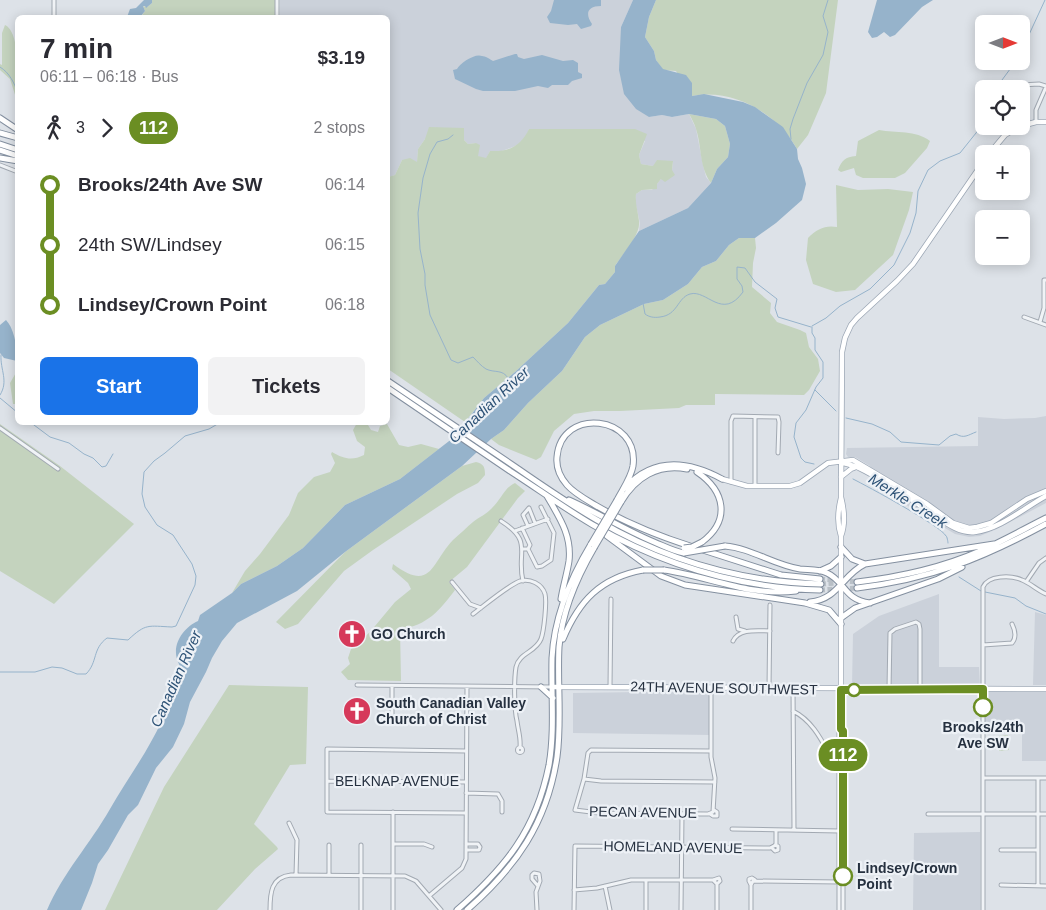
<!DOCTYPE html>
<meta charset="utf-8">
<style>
:root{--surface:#fff;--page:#f2f2f3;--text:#2b2b33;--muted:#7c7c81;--accent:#1a73e8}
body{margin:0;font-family:Helvetica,sans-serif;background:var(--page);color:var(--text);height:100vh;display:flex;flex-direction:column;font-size:19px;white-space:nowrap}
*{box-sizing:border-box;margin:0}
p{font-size:16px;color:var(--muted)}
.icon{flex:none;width:28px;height:28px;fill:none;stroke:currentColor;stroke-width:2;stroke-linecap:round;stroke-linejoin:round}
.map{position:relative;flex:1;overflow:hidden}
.sheet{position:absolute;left:15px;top:15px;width:375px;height:410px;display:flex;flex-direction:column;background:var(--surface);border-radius:8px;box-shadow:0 2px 12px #0003}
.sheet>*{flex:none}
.badge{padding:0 10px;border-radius:16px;font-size:18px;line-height:32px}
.needle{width:32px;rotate:90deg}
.fabs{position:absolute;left:975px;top:15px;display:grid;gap:10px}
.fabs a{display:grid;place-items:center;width:55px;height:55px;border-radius:8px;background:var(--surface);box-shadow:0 2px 12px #0003;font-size:25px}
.map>.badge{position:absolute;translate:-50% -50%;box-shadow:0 0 0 2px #fff}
.legs{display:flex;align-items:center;gap:8px;height:55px;padding:0 25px;font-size:16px}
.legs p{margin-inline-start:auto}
.overview{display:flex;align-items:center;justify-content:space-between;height:85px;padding:0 25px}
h1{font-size:28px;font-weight:600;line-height:38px}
.action{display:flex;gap:10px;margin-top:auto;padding:10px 25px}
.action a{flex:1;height:58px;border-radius:8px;background:var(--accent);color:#fff;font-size:20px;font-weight:600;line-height:58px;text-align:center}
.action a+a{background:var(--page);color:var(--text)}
ul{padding:0 25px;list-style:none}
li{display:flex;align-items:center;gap:18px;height:60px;font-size:19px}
li i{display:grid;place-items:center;width:8px;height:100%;margin:0 6px;background:currentColor}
li i::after{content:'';width:12px;height:12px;margin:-6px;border:4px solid;border-radius:50%;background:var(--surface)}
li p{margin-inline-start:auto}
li:first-child i{background:linear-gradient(#0000 50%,currentColor 0)}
li:last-child i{background:linear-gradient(currentColor 50%,#0000 0)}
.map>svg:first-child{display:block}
.built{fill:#cbd1da}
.green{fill:#c4d3be}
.water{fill:#96b3cb}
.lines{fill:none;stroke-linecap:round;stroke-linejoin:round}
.stream{stroke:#96b3cb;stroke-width:1}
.highway-tunnel{stroke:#b8bfc6;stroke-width:5;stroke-dasharray:5 2.5;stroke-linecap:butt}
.minor-casing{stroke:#a2a9b2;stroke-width:5}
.major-casing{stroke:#9ca7b5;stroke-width:6}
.highway-casing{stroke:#8490a0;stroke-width:7}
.minor{stroke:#f0f3f6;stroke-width:3}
.major{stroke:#fff;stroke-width:4.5}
.highway{stroke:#fff;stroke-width:5}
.highway-bridge-casing{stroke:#8490a0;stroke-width:7;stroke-linecap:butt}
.highway-bridge{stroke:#fff;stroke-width:5}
.line-1-casing{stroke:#fff;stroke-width:11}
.line-1{stroke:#6b8e23;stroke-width:8}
.stop-1-dot{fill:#fff;stroke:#6b8e23;stroke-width:2.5}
.labels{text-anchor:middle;stroke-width:4.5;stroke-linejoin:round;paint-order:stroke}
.poi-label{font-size:14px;font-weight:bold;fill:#263140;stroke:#edf1f6;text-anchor:start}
.street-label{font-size:14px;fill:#263140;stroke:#edf1f6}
.stop-label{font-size:14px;font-weight:bold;fill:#263140;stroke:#edf1f6}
.water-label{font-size:15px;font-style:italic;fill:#2d5276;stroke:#edf1f6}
</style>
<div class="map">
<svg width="1046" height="910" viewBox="0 0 1046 910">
<rect width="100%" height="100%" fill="#dde2e8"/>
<path class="built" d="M280 0H633L621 27 649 117 662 115 672 117 689 114 696 129 703 165 706 177 711 183 688 208 639 231 640 223 635 201 636 194 642 190H652L661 179 672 170 673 162 653 166 641 164 639 155 645 141 529 129 524 141 513 147 499 152 490 151 486 159 477 156 476 143 468 144 464 140 463 128 425 139 418 149 417 163 402 160 395 175 388 177V18H280Z
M1046 416V503L997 529 980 536 969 537 955 534 871 484 870 466 855 457H848L846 454 847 448 978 446V417L1004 419 1035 418Z
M939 594V667H979L980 687 852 686 853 634 879 616Z
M1035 612 1046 615V685H1033Z
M710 691V735L573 733V693Z
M985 692H1046V761H1022V724L985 725Z
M980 832V910H913L914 833Z"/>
<path class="green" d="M152 0H275V17L140 18 145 11 143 6 147 7 152 3Z
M656 0H838L826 93 808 135 797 149C777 113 733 88 692 96L676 71 663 70 656 60 654 51 645 37 649 17Z
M5 25C21 32 18 85 17 101L10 79 0 70V64L2 65V33Z
M689 114 716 119 725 126 730 144 728 157 717 169 711 183C699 167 702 147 696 129 694 123 692 119 689 114Z
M429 127 464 128V140L468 144 476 143 480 145 478 156 486 158 490 151C509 152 521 146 529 129H635L647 134 639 155 641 164 653 166 657 160 673 161 672 170 675 175 665 182 661 179 657 184V189L642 190 636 194C635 204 638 212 639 221 641 235 622 255 615 266V272L605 284 599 285 568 323 515 372 484 398 465 422 388 369V177L395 175 402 160 410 158 417 162 418 149 425 139Z
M879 130C896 133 916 130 930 141L927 148 905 173 895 178H863L856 175 854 168 841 172 838 170C842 160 845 157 856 156L858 141Z
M836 185 858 190 888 189 913 192 909 210 893 255 855 290 836 292 813 284 806 260 808 238C817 229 825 225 837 227Z
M739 238H755L756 248 753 263 752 287 771 303 770 313 777 322 800 330 806 333 809 347 818 359 820 371 809 390 804 395 715 394V405H686L679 408 620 411H594L574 414 554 431 541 457 536 460 499 445 491 439 504 430 528 403 562 371 585 337 600 325 644 304 663 300 688 284 702 267 716 261 729 245Z
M17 371V404H13L10 383Z
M357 423H370L368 425 371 430 378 432 380 426 387 424 399 445 408 447 421 444 439 449 400 479 345 505 303 548 277 566 241 584 232 593 245 571 260 554 289 515 298 493 314 477 330 472 335 463 331 454 332 452C344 459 352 461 364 455L365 447 357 441 353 430Z
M0 424 60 466 134 524 54 604 0 571Z
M476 462C484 464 485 467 485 475L478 483 457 494 373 550 344 571 298 624 285 629 276 622 345 552 462 466Z
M515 483 525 491 518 498 467 567 449 582 455 590C440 610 427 626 400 629L401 681 348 680 341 672 350 664 348 658 351 649 370 632 395 602 411 589 408 583 392 569 393 564C432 593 431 563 453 540 460 534 467 527 473 522 479 517 487 514 492 508 501 500 504 488 515 483Z
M229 685 308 687 306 764 290 765 254 824 277 847 278 849 255 869 217 910H105L164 787Z
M1008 735 1009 750 999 751V736Z"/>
<path class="water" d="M144 0H152V3L146 8 145 6H143L145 11 140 17H127L130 9 136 8Z
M554 0H601V6C587 6 585 14 592 24L591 26 581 29 577 24 568 25 550 23 547 17 551 11Z
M633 0H656L649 17 645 37 654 51 656 60 663 69 686 75 692 83V96L704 94 743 102 755 107 783 127 797 149 798 159 802 168 806 184 802 200 776 223 755 238H739L729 245 716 261 702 267 688 284 663 300 644 304 600 325 585 337 562 371 528 403 504 430 491 439 462 466 345 552 297 591 237 623 222 641 212 658 206 672 190 702 184 724 173 747 156 768 138 805 128 815 108 850 98 864 92 883 81 910H47C63 873 90 844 110 809 123 786 139 764 152 740 164 719 172 696 184 675L185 671 181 669C179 664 176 658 176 653 175 640 186 626 198 621L200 615 232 593 241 584 277 566 303 548 345 505 400 479 453 438 484 398 515 372 568 323 599 285 605 284 615 272V266L639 231 688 208 711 183 717 169 728 157 730 144 725 126 716 119 689 114 672 117 662 115 649 117 636 109 624 94 619 70 621 27Z
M877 0H933L922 7 895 35 890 37 884 32 877 37 872 38 868 32Z
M515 54H517L518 57 524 59 542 55 563 61 573 60 578 63V72L582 74V78L572 81 568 85H552L548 88 538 86 515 91H483L476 89 455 79 453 70 457 69C460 63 475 53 482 56 485 56 490 59 493 61Z
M6 320C14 328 18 349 17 361L4 358 0 353V325Z"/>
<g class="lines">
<path class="stream" d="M1021 52 1045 0
M0 67C10 73 14 83 18 93
M1000 89 1002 80 1016 61
M453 135 448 139 437 142 430 154 423 178 418 213 420 249 425 274V285L430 315 451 360 458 363 473 357C477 361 481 366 486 369 494 373 503 369 508 378
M791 139 790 129 793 119 807 83 823 55 828 32 823 16 828 0
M643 303 645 314C649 317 654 318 660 317 678 315 677 298 690 294 707 289 722 321 743 292L742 286 737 279V267L745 268 755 282 777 299 775 308 778 317 811 327
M812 326 826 318 840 306 870 289 894 265 910 233 916 213 918 191 928 170 940 161 960 153 984 123
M812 327V333L815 338V350L823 362V378L816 387 806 410 796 423 794 437 801 458 805 462 814 464
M815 390 836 411
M0 395C9 381 0 370 1 355
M0 398 18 413
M846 418 872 424 890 432 901 442 939 445 950 436 956 434C964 439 968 435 976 432
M30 422 50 437 69 443 84 454 93 458 102 467 106 466 113 454
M853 479C867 486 941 526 946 536 947 536 948 542 948 543
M959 577 981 591
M985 592 1015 598 1026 606 1046 614
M0 672H35L52 667 62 668 77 674H86C98 662 92 649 107 638L128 640C146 623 148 626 172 627L176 626 195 585 196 576 192 564 173 535 157 525 145 507 142 494 144 472 154 461 165 453 185 436 209 429 221 422"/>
<path class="highway-tunnel" d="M820 579 857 582
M821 584 837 583
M820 590 857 588"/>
<defs>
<path id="minor" d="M54 18V0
M277 18V0
M1021 85 1039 84 1046 86
M1036 122V110L1046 87
M0 165 18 172
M1024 317 1046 325
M1040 322 1044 308V280H1046
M755 417V486
M0 428 58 469
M731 482V421L733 416 778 417 779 422 778 453
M501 521C534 542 516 552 523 581
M528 526 523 515 529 508 535 523
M522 528 530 545 528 549
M515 531 548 519
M523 549H528L537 567 542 566 551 560 554 533 541 507
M452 582 470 604 481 608
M1026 582 1039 563 1046 558
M473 614C485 605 507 586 520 581 530 578 542 584 545 594 547 602 544 631 541 639 536 652 519 653 516 667 514 679 514 709 517 721 518 730 521 738 520 747
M736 617 738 629 745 631
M733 641C739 628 758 631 770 631
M983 645 1012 643C1017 637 1015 630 1012 624
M357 685 552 687
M610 687 611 599
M769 688 770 605
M793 689 794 830
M889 689 890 633 895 629 916 622 919 624 920 629V689
M841 690V729L843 731V910
M793 711C813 721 822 741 832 759L841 762
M392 720V687
M517.5 750a2.5 2.5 0 1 1 5 0a2.5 2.5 0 1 1-5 0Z
M466 751 327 749V812L466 813
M711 751 591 750 588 753 584 779 575 810 599 813 708 814 713 812 715 778 711 757V688
M983 778H1046
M1038 778V886
M584 779 601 781 715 782
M327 781 466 782
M466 793 498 794 502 801V812
M710 814 713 816H717V812L714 810
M928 814H1046
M289 823 297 840 296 875
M732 829 839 831
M393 844H424L432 847
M466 844H478L480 847 479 850H466
M329 845V875
M772 848 775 851 778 850V846L775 845
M1001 850H1038
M713 880 719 878 720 881 717 884
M751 885 749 881V879L752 878 755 880
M1001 885 1046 886
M605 886 610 910
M574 890 597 888 631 880H713L717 884V910
M429 896 462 868 466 859 467 687
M270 910C270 893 271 877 291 875L405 876 416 881 441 910
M361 910V845
M393 910V812
M537 910 536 892 540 881 539 874 534 873 532 875V879L538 886
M574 910 575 846 770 848 776 845V830
M646 910V880
M681 910 682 814
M751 910V885L753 881 839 882
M839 910V731L841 729
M983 910V587C988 575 1011 575 1022 580 1030 583 1037 590 1046 594"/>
<path id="major" d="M1021 126 1036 122H1046
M989 154 1005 135 1020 126
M841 462C847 465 854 465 859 468 882 479 903 494 924 508 940 517 955 534 975 532 1000 529 1024 508 1046 496
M841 477 851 469 856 467
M722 479 747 486H790L800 483 828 463 853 460 927 504 953 523 969 528 977 527 991 523 1027 499 1046 491
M841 498C838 510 837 524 841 536
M552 687 1046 689
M841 690V536C846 523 844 509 841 497L842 352 845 338 851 325 857 318 897 281 913 264 984 161"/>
<path id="highway" d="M0 118 18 130
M0 133 18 138
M0 144 18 150
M0 150 18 156
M0 158 18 161
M388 381C429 409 470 436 511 464 539 483 567 503 597 520 665 560 741 582 821 584
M388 388C428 415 469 443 510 471 538 489 564 508 593 525 663 565 739 588 820 590
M697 472C725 491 731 520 702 542
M625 488C653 457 687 460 722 479
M547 496C559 517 572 535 569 561 567 574 563 586 561 599
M569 500C598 513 625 530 654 542 664 546 673 551 684 553
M617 500C622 490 631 478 633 466 640 415 561 406 557 457 556 467 560 477 567 485 574 493 585 499 595 505 626 523 658 536 693 547
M621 502C635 478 658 463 687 469
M607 536 661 576 685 585 805 603 829 610 841 624
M725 546C751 548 774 565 800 569 808 570 819 569 827 573 845 581 844 600 870 603
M841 547 852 559 865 564
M703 550 781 575 820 579
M664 570C708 576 750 597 796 591
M820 571 831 566 841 557
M857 582C900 577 941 568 980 551 1003 541 1024 529 1046 518
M857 588C931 579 981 559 1046 524
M810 602C839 599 842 575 865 564L994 544
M841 618 855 608 938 579 962 567
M563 639C579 601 600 578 643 570
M541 687 553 698
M457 910C506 867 536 830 549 765 555 730 551 694 552 658 554 617 570 579 591 544
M467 910C516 867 547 823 557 757 562 720 557 683 559 647 562 611 576 579 594 548"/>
</defs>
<use href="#minor" class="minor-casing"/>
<use href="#major" class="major-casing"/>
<use href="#highway" class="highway-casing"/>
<use href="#minor" class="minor"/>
<use href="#major" class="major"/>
<use href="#highway" class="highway"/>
<defs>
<path id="highway-bridge" d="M591 544 617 500
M594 548 621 502
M684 548 692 547 702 542
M684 553 725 546
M643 570H664"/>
</defs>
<use href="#highway-bridge" class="highway-bridge-casing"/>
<use href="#highway-bridge" class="highway-bridge"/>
</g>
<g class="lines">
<defs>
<path id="line-1" d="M843 876V731L841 729V690L983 689V707"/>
</defs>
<use href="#line-1" class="line-1-casing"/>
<use href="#line-1" class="line-1"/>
</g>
<defs>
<symbol id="church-disc" viewBox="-11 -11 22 22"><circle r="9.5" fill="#d6395a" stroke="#edf1f6"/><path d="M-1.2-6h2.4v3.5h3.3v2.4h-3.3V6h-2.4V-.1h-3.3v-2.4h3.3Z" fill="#fff"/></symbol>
</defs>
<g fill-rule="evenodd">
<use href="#church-disc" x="336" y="618" width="32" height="32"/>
<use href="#church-disc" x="341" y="695" width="32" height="32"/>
</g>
<g class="stop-1-dot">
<circle cx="854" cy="690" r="6"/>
<circle cx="983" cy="707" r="9"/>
<circle cx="843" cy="876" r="9"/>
</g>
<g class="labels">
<g class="poi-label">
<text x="371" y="639">GO Church</text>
<text x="376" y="708">South Canadian Valley<tspan x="376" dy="16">Church of Christ</tspan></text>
</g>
<g class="street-label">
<text transform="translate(724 688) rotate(1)" y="5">24TH AVENUE SOUTHWEST</text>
<text x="397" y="786">BELKNAP AVENUE</text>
<text transform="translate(643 812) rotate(1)" y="5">PECAN AVENUE</text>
<text transform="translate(673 847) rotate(1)" y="5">HOMELAND AVENUE</text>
</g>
<g class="stop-label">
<text x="983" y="732">Brooks/24th<tspan x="983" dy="16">Ave SW</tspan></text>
<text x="857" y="873" text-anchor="start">Lindsey/Crown<tspan x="857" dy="16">Point</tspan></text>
</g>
<g class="water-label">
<text transform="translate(489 405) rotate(-43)" y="5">Canadian River</text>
<text transform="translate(908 501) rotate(32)" y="5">Merkle Creek</text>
<text transform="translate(176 679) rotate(-66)" y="5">Canadian River</text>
</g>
</g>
</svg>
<div class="fabs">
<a><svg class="needle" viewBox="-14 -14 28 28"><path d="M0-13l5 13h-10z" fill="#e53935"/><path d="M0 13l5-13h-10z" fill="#7c7c81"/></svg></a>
<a><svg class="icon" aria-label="locate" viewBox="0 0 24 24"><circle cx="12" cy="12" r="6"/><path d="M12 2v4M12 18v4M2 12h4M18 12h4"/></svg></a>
<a>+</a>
<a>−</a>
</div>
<b class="badge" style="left:843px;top:755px;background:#6b8e23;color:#fff">112</b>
<section class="sheet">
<div class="overview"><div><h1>7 min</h1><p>06:11 – 06:18 · Bus</p></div><b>$3.19</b></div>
<div class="legs"><svg class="icon" aria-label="walk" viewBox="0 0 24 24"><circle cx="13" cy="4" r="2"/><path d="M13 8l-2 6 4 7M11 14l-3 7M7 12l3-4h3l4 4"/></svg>3<svg class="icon" aria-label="forward" viewBox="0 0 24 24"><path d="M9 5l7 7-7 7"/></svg><b class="badge" style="background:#6b8e23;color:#fff">112</b><p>2 stops</p></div>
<ul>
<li><i style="color:#6b8e23"></i><b>Brooks/24th Ave SW</b><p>06:14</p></li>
<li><i style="color:#6b8e23"></i><span>24th SW/Lindsey</span><p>06:15</p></li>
<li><i style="color:#6b8e23"></i><b>Lindsey/Crown Point</b><p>06:18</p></li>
</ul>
<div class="action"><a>Start</a><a>Tickets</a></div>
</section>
</div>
